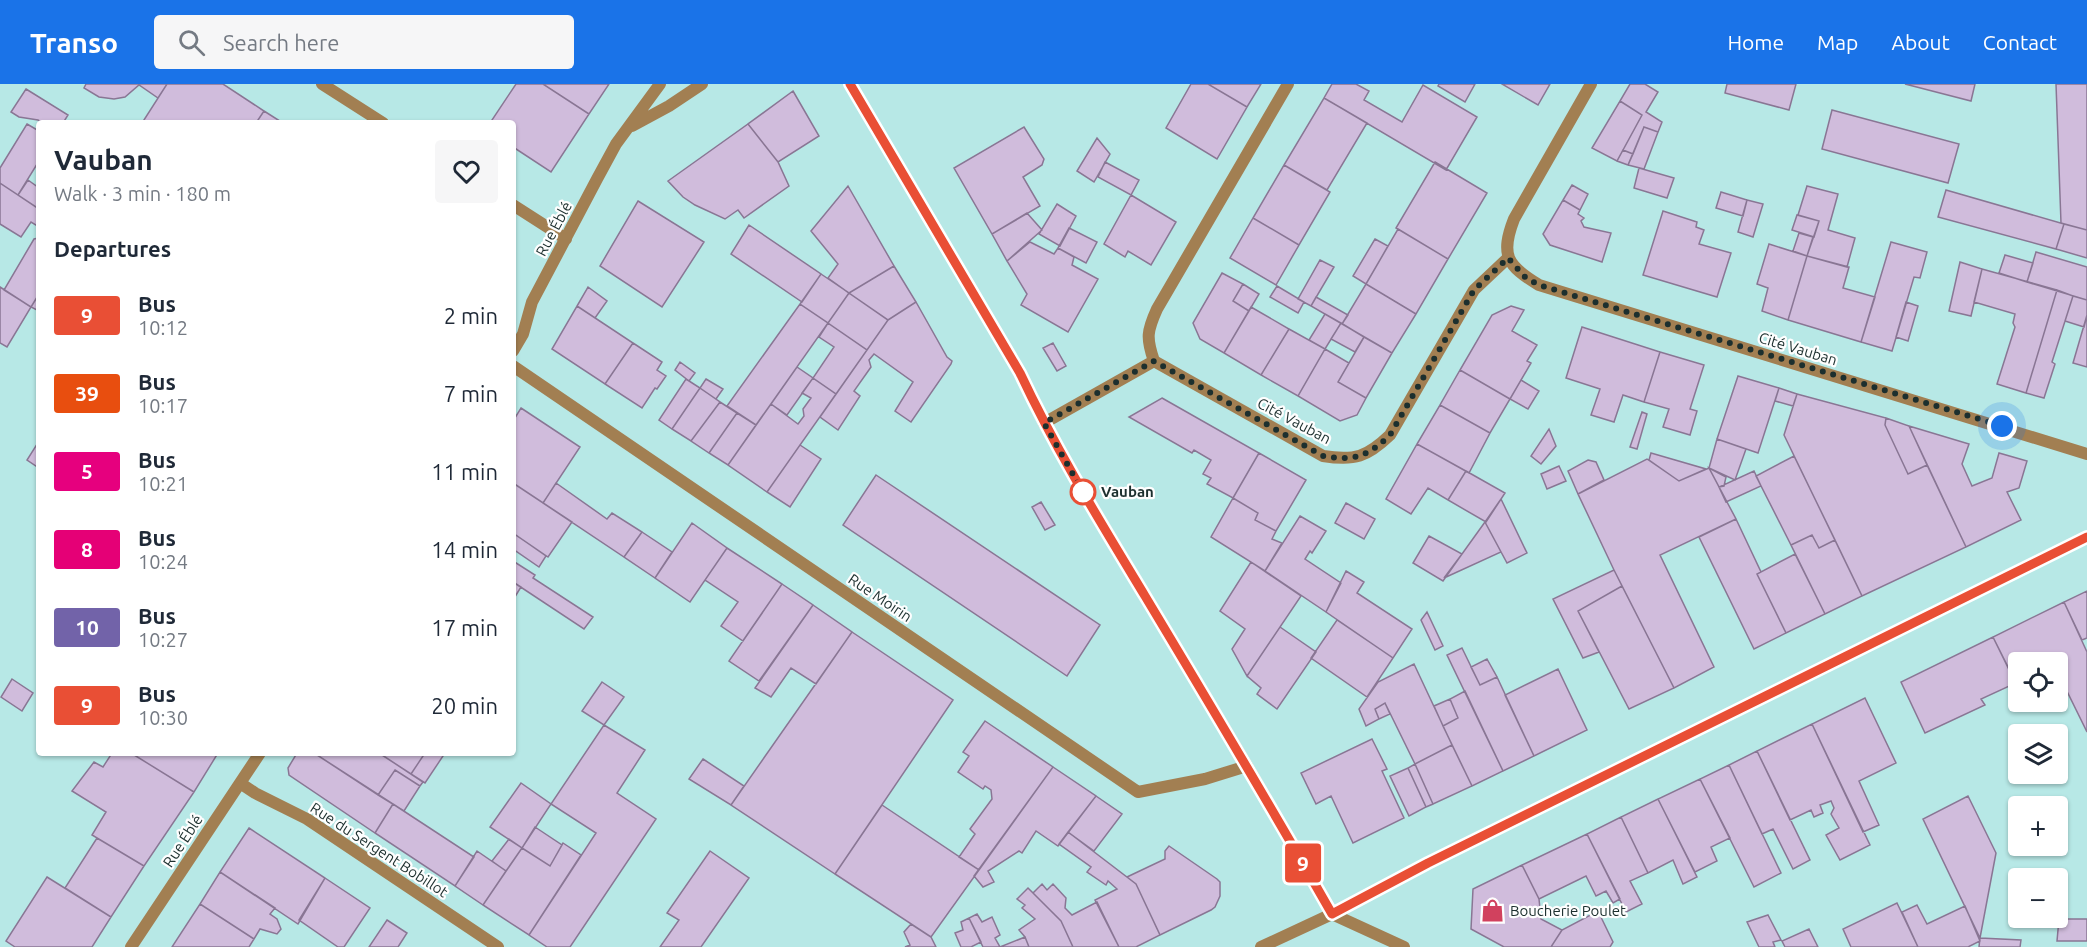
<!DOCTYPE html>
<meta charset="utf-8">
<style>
:root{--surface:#fff;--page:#f6f6f7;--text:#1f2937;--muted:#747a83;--accent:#1a73e8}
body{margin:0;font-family:Ubuntu,sans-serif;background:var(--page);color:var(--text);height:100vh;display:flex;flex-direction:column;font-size:22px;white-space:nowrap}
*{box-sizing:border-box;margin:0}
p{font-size:20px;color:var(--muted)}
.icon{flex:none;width:33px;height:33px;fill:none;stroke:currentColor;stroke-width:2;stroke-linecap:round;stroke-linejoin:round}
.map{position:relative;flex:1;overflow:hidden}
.details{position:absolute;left:36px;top:36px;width:480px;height:636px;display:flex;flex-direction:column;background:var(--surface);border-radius:6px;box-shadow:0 2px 4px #0004}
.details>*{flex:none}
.badge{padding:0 12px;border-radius:4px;font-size:21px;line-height:39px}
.fabs{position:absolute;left:2008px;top:568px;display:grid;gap:12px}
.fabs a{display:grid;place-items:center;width:60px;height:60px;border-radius:6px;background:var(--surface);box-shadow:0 2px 4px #0004;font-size:30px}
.you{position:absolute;width:30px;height:30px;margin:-15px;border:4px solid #fff;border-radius:50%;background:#1a73e8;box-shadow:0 0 0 9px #1a73e833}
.map>.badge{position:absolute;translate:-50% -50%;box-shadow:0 0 0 3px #fff}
h2{padding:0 18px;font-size:22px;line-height:54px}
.round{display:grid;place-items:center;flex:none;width:63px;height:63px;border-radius:6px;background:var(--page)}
.headline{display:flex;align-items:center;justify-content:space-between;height:102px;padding:0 18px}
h1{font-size:28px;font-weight:600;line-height:45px}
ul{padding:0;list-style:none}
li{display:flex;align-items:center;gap:18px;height:78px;padding:0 18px}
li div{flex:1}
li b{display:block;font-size:22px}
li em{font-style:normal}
li .badge{min-width:66px;font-weight:700;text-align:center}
header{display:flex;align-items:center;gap:36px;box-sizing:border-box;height:84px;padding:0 30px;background:var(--accent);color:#fff}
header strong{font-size:28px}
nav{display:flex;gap:33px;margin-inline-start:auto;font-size:21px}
.search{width:420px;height:54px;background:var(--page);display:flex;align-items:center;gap:15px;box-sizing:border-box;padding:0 21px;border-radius:6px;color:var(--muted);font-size:22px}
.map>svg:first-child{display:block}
.building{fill:#d0bcdc;stroke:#897694;stroke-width:1.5}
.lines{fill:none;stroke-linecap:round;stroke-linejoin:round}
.minor{stroke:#a27f52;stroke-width:12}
.tertiary{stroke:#a27f52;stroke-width:12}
.line-casing{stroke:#fff;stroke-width:14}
.line{stroke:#e94f35;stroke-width:9}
.walk{stroke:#1c2f2e;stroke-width:6;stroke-dasharray:0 10.8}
.stop-dot{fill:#fff;stroke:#e94f35;stroke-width:3}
.labels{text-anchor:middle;stroke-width:4.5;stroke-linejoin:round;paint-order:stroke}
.street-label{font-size:15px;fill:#1c2f2e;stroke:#fefefe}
.stop-label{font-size:15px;font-weight:bold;fill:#1c2f2e;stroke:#fefefe;text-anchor:start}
.poi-label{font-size:15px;fill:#1c2f2e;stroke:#fefefe;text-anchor:start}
</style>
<header>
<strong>Transo</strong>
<div class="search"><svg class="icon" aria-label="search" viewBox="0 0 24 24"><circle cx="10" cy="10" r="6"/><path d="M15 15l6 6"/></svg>Search here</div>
<nav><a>Home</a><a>Map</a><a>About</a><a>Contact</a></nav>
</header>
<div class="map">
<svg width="2087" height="863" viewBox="0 0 2087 863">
<rect width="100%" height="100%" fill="#b7e8e6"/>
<path class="building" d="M86 0H167L158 14 139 1 125 13 114 15 99 13 84 4Z
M167 0H223L264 27 256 39H142Z
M516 0H543L589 30 551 88 513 63V39H490Z
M543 0H609L589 30Z
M1191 0H1208L1247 23 1217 75 1166 44Z
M1208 0H1261L1247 23Z
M1332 0H1356L1369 7 1364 16 1402 38 1423 1 1477 33 1446 86 1324 14Z
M1439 0H1475L1465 18 1438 2Z
M1502 0H1550L1538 21Z
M1630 0H1645L1658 8 1646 28 1662 38 1658 48 1644 43 1633 70 1623 66 1642 31 1620 17Z
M1727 0H1796L1789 26 1725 9Z
M1905 0H1975L1971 17Z
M2056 0H2087V146L2061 139Z
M26 5 68 31 63 39H43L38 36 19 33 11 28Z
M793 7 819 52 778 78 748 40Z
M1324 14 1367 39 1327 106 1284 81Z
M1620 17 1642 31 1617 77 1592 64Z
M1832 26 1959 60 1948 99 1822 65Z
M264 27 283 39H256Z
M27 40 39 47V77L18 111 0 99V84Z
M748 40 778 78 789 102 744 134 738 126 725 135 695 121 683 113 668 97Z
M1024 43 1044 75 1042 81 1023 93 1040 122 992 150 954 84Z
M1644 43 1658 48 1644 85 1628 81Z
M1097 54 1110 70 1094 98 1077 87Z
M1623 66 1633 70 1628 81 1617 77Z
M1105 78 1139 96 1131 111 1098 93Z
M1435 78 1487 109 1448 175 1396 144Z
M1284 81 1330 108 1299 161 1253 134Z
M1639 84 1674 94 1667 114 1634 104Z
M28 96 39 104V125L18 111Z
M0 99 39 125V143L31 138 21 153 0 140Z
M1572 101 1588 110 1580 126 1563 116Z
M848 102 894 182 849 209 828 194 838 180 811 147Z
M1807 102 1838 110 1828 146 1855 154 1847 183 1807 172 1819 137 1798 131Z
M1946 106 2064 140 2056 165 1938 133Z
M1721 108 1747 116 1743 132 1716 124Z
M1131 111 1176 138 1151 181 1128 167 1125 173 1104 160Z
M1563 116 1580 126 1578 130 1584 134 1581 137 1584 143 1611 149 1602 178 1550 161 1543 150Z
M1747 116 1763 120 1753 153 1738 148Z
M638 117 704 158 662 223 600 182Z
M1057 120 1076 132 1060 162 1039 150Z
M1663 127 1697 138 1696 143 1704 146 1699 160 1731 169 1717 213 1643 191Z
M1027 129 1042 146 1007 177 992 150Z
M1797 131 1819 137 1814 153 1792 146Z
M1253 134 1299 161 1276 201 1230 174Z
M2064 140 2087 146V174L2056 165Z
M749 141 821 190 802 218 731 170Z
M1069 144 1097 158 1086 179 1058 164Z
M1398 145 1448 175 1416 230 1366 200Z
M1799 149 1813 153 1807 172 1793 167Z
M39 154V210L31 223 4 206 34 155Z
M1375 155 1388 162 1366 200 1353 192Z
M1030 158 1054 170 1058 164 1074 173 1072 181 1098 195 1068 248 1021 221 1027 210 1007 177Z
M1891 158 1927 168 1920 194 1914 193 1892 267 1861 258Z
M1769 160 1807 172 1788 236 1762 227 1768 204 1757 200Z
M2036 168 2087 183V216L2027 198Z
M2005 171 2033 179 2027 198 1999 189Z
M1807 172 1849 183 1843 204 1875 213 1861 258 1788 236Z
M1320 176 1334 183 1311 222 1298 215Z
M1960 178 1982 185 1971 232 1949 227Z
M894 182 916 218 888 236 849 209Z
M1982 185 2057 206 2026 309 1997 300 2015 243 2013 239 2015 230 1974 218Z
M1222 189 1243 200 1233 217 1249 227 1224 269 1200 255 1193 239Z
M821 190 849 209 828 239 800 220Z
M1243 200 1259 210 1249 227 1233 217Z
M1366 200 1416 230 1392 269 1342 240Z
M1277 202 1304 218 1298 229 1270 213Z
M0 203 31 223 7 263 0 259Z
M588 203 607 217 595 234 577 222Z
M2057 206 2073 212 2052 278 2055 280 2044 314 2026 309Z
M849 209 888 236 867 266 828 239Z
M39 210V227L31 223Z
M2073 212 2087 216V231L2084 243 2065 237Z
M1316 213 1348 231 1342 240 1311 222Z
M916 218 947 273 952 277 951 280 911 338 895 327 913 298 874 270 869 276 871 283 854 307 860 312 838 346 820 333 888 236Z
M1906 218 1918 222 1908 257 1896 253Z
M800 220 828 239 756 341 727 322Z
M577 222 633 259 605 300 552 265Z
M1511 222 1524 226 1512 247 1537 261 1527 277 1531 279 1510 315 1460 286 1492 231Z
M1251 223 1289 245 1261 291 1224 269Z
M1325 230 1341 239 1325 265 1309 256Z
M2087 231V283L2073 279Z
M828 239 867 266 836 310 813 294 834 263 819 253Z
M1341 239 1364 253 1355 268 1331 255Z
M1582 243 1660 268 1644 318 1623 311 1614 338 1591 331 1600 305 1566 294Z
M1289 245 1325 265 1298 312 1261 291Z
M1364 253 1392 269 1366 314 1338 298Z
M633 259 662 278 657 286 666 292 657 305 655 304 642 324 605 300Z
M1053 259 1066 282 1057 287 1043 264Z
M1325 265 1349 279 1338 298 1366 314 1357 331 1340 337 1298 312Z
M1660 268 1704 281 1690 325 1697 327 1690 351 1663 343 1669 325 1644 318Z
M680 278 695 289 689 297 675 286Z
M797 283 813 294 787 331 771 320Z
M1460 286 1510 315 1490 349 1440 321Z
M1738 292 1779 304 1758 369 1717 355Z
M813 294 836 310 767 408 728 381 771 320 798 340 804 332 803 325 811 314 802 309Z
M686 295 700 304 672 345 659 336Z
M706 295 723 305 716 315 700 304Z
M1521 296 1539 307 1528 325 1510 315Z
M700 304 720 318 691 357 672 345Z
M1779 304 1797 310 1793 322 1775 317Z
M1797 310 1886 334 1885 341 1908 390 1927 381 1966 463 1862 512 1784 351Z
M1162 314 1259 369 1233 414 1207 400 1211 394 1203 390 1211 376 1194 366 1192 369 1129 333Z
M720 318 737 329 709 369 691 357Z
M1440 321 1490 349 1469 389 1417 360Z
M521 324 580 363 543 419 513 399V337Z
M1642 328 1647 330 1637 365 1630 363Z
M737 329 756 341 728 381 709 369Z
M1886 334 1909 342 1927 381 1908 390 1885 341Z
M1909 342 1969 360 1962 380 1972 402 1992 394 1999 369 2027 377 2019 404 2007 408 2021 436 1966 463Z
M1549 345 1556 362 1541 380 1531 372Z
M1717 355 1746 365 1735 396 1709 384Z
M39 357V384L27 376Z
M1417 360 1466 387 1448 416 1428 404 1411 430 1386 415Z
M800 361 821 375 790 423 767 408Z
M1259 369 1306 396 1276 447 1255 436 1258 429 1233 414Z
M1651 369 1706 385 1679 397 1649 376Z
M1794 372 1835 456 1819 464 1812 451 1791 461 1756 392Z
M1647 375 1679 397 1709 384 1736 435 1660 471 1714 583 1674 604 1614 486 1578 410Z
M1588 376 1596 378 1604 396 1578 410 1568 387Z
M1559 382 1566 397 1547 405 1541 390Z
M1709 384 1726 393 1724 402 1719 403Z
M1466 387 1505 409 1486 438 1448 416Z
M1754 387 1761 402 1726 418 1719 403Z
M876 391 1100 541 1067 592 843 441Z
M513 399 572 438 548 473 513 449Z
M556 399 607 435 612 429 642 448 624 473 543 419Z
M1233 414 1258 429 1255 436 1276 447 1272 455 1282 459 1265 487 1211 453Z
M1501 415 1527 469 1507 479 1485 438Z
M1041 418 1055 441 1045 446 1032 423Z
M1346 419 1375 435 1364 455 1335 439Z
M1300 432 1326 447 1312 469 1310 467 1305 475 1341 499 1326 528 1265 487Z
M1736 435 1761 488 1757 490 1786 549 1754 565 1699 453Z
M1485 438 1501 468 1444 494 1462 470Z
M692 439 727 464 690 518 655 494Z
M642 448 672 468 655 494 624 473Z
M513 449 546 472 539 483 513 465Z
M1812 451 1819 464 1835 456 1862 512 1825 530 1791 461Z
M1429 452 1462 470 1443 497 1413 479Z
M727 464 782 500 743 557 721 542 738 518 705 496Z
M1795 470 1825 530 1786 549 1757 490Z
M513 477 535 491 533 494 593 533 584 545 513 498Z
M1251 478 1301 512 1247 592 1232 565 1245 545 1220 527Z
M1614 486 1622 502 1578 527 1599 568 1583 574 1553 515Z
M1346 487 1364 498 1357 509 1412 545 1393 574 1326 528Z
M513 498 521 503 513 516Z
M782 500 813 521 759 597 729 577Z
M1622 502 1674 604 1629 625 1578 527Z
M2087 507V554L2082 556 2064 518Z
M2064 518 2087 568V648L2058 589V579H2053L2051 574 2040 579H2019V606L1993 553Z
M813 521 852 548 816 600 791 584 771 613 755 604Z
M1427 528 1443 562 1435 566 1421 536Z
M1337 536 1393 574 1367 613 1311 574Z
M1280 543 1316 568 1277 625 1257 610 1261 604 1247 592Z
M852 548 953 616 835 790 731 721Z
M1993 553 2016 599 1981 615 1985 621 1925 649 1901 598Z
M1462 564 1480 601 1497 593 1534 672 1503 687 1447 571Z
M1487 575 1497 593 1480 601 1471 583Z
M1414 580 1452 661 1415 680 1385 619 1375 625 1379 635 1366 642 1359 625 1378 598Z
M1558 585 1587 646 1534 672 1505 611Z
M12 595 33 609 22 627 1 613Z
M602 598 624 613 604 641 582 627Z
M1465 607 1503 687 1472 702 1443 642 1458 634 1450 615Z
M1865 614 1896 679 1859 697 1879 741 1863 748 1812 640Z
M1450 615 1458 634 1443 642 1434 622Z
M1385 619 1390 630 1379 635 1375 625Z
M985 637 1053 683 979 786 959 773 975 750 970 745 992 715 991 706 985 702 983 705 958 688 969 672 963 668Z
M1812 640 1870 761 1840 776 1826 751 1839 744 1831 730 1834 724 1831 717 1820 721 1823 729 1814 733 1811 726 1790 736 1757 667Z
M604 641 645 666 617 709 656 735 570 863H547L529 851 596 749 551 720Z
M1372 655 1387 685 1382 687 1404 734 1353 759 1331 712 1316 720 1301 689Z
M1452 661 1472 702 1433 720 1415 680Z
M1757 667 1810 776 1793 785 1773 745 1762 750 1729 681Z
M112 669H131L194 708 144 782 92 751 106 728 72 707 94 678 103 683Z
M131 669H218L194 708Z
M297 669H314L393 720 375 749 289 691 288 684Z
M314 669H379L423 698 420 702 395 686 378 711Z
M379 669H425L411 690Z
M425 669H445L425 699 411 690Z
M703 675 744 702 731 721 689 695Z
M1415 680 1433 720 1426 723 1408 684Z
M1729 681 1781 789 1754 803 1700 695Z
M1053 683 1096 712 1058 762 1036 747 1022 769 1019 767 988 787 994 798 983 803 974 792Z
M1408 684 1426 723 1409 732 1390 692Z
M395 686 420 702 404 727 378 711Z
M1700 695 1730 754 1711 763 1717 777 1695 788 1658 715Z
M521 699 551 720 522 764 490 743Z
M1096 712 1122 730 1094 767 1068 748Z
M1968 712 1996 769 1980 854 1923 735Z
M1658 715 1697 793 1683 800 1673 776 1648 789 1621 733Z
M393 720 474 773 455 802 375 749Z
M882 721 979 786 931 853 835 790Z
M1621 733 1648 789 1630 797 1642 820 1626 828 1587 750Z
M535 743 562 761 550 782 522 764Z
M249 744 325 794 298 840 220 788Z
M1068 748 1136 800 1160 851 1136 863H1119L1095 816 1117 805 1108 797 1106 801 1087 788 1091 783 1059 760Z
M1587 750 1620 815 1613 819 1606 807 1596 812 1586 792 1539 815 1522 781Z
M97 754 144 782 111 833 65 804Z
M509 755 522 764 506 787 492 777Z
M563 759 581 771 529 851 483 821 522 764 550 782Z
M1169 762 1217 795 1220 798V812L1215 823 1211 826 1160 851 1136 800 1127 793 1165 775V767Z
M477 767 506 787 483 821 455 802Z
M710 767 749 794 701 863H660L679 836 667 829Z
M1522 781 1539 815 1541 835 1562 846 1551 863H1504L1471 845 1473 805Z
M220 788 275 824 270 830 277 835 281 845 277 850 260 845 254 855 200 820Z
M47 793 111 833 92 863H15L6 857Z
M325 794 370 824 344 863H338L299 836Z
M1042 800 1047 806 1053 800 1066 814 1065 824 1072 831 1097 818 1119 863H1073L1061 837 1033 809Z
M1028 804 1061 837 1073 863H1029L1025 853 1019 846 1035 835 1022 824 1025 821 1017 815Z
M1897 819 1918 863H1851L1843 845Z
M200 820 254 855 249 863H172Z
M1917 821 1927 840 1965 822 1980 857 1968 863H1918L1902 828Z
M1598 827 1613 858 1610 863H1551L1562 846Z
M977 830 982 838 992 833 1000 851 995 854 1000 863H983L969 834Z
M1768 831 1781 856 1773 858 1775 863H1759L1747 838Z
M969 834 981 858 971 863H961L955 849 963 846 961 838Z
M2059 835H2087V857H2057Z
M387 836 407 849 398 863H369Z
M911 840 931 853 936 863H905L910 861 904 848Z
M1809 845 1818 863H1785L1782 857Z
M1025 853 1029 863H1000Z
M1980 854 2021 856 2020 863H1979Z"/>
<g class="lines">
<path class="minor" d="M322 0 383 39
M1288 0 1157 225C1147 247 1146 254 1154 277L1323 372C1355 377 1367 373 1390 351L1474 206 1508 174
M1591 0 1514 135C1500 171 1507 182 1539 201L2087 370
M632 42 669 22 702 0
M513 121 566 155
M513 267 523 250 532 218 597 95 616 60 660 0
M513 282 1138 708 1205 695 1247 682
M1044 339 1154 277
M240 699 255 709 307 735 498 863
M131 863 260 669
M1261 863 1332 830 1428 779 2087 453"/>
<path class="tertiary" d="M850 0 1020 289 1044 339 1082 406 1247 682 1332 830 1404 863"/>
</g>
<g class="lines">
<defs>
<path id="line" d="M850 0 1020 289C1056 366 1101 439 1145 512 1208 617 1271 723 1332 830L1428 779 2087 453"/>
</defs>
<use href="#line" class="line-casing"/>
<use href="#line" class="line"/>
<path class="walk" d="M1083 408 1044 339 1154 277 1323 372C1355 377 1367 373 1390 351L1474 206 1508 174 1526 194 1539 201 2002 342"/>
</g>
<defs>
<symbol id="shop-bare" viewBox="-9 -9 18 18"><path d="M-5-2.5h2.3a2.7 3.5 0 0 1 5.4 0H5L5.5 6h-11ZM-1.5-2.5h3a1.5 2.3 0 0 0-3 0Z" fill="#d1415e" stroke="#fefefe" stroke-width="2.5" paint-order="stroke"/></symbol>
</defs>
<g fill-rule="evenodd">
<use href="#shop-bare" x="1476" y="810" width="33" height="33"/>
</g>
<circle class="stop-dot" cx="1083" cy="408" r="12"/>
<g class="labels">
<g class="street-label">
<text transform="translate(554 145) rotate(-62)" y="5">Rue Éblé</text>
<text transform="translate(1798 265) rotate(17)" y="5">Cité Vauban</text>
<text transform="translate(1294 337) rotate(28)" y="5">Cité Vauban</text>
<text transform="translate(880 514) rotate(34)" y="5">Rue Moirin</text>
<text transform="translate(183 757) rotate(-57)" y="5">Rue Éblé</text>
<text transform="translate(379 766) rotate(33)" y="5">Rue du Sergent Bobillot</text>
</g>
<g class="stop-label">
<text x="1101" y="413">Vauban</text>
</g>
<g class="poi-label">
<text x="1510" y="832">Boucherie Poulet</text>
</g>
</g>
</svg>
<div class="fabs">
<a><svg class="icon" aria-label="locate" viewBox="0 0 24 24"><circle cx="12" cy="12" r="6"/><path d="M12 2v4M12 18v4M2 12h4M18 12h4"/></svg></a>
<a><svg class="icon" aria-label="layers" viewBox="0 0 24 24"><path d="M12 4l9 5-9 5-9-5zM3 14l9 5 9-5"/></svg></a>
<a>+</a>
<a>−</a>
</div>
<div class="you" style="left:2002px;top:342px"></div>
<b class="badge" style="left:1303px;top:779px;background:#e94f35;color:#fff">9</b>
<section class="details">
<div class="headline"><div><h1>Vauban</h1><p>Walk · 3 min · 180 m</p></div><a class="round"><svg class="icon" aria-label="heart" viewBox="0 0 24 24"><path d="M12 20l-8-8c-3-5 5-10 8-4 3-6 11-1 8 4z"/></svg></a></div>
<h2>Departures</h2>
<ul>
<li><span class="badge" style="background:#e94f35;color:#fff">9</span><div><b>Bus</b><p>10:12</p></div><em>2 min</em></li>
<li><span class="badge" style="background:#e84e0f;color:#fff">39</span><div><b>Bus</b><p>10:17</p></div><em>7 min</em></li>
<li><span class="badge" style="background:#e6007e;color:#fff">5</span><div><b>Bus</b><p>10:21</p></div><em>11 min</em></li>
<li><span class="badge" style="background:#e50076;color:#fff">8</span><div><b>Bus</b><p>10:24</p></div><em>14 min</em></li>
<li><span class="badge" style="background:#7263a9;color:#fff">10</span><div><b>Bus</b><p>10:27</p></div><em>17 min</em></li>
<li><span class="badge" style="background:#e94f35;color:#fff">9</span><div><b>Bus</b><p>10:30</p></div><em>20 min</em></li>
</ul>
</section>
</div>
